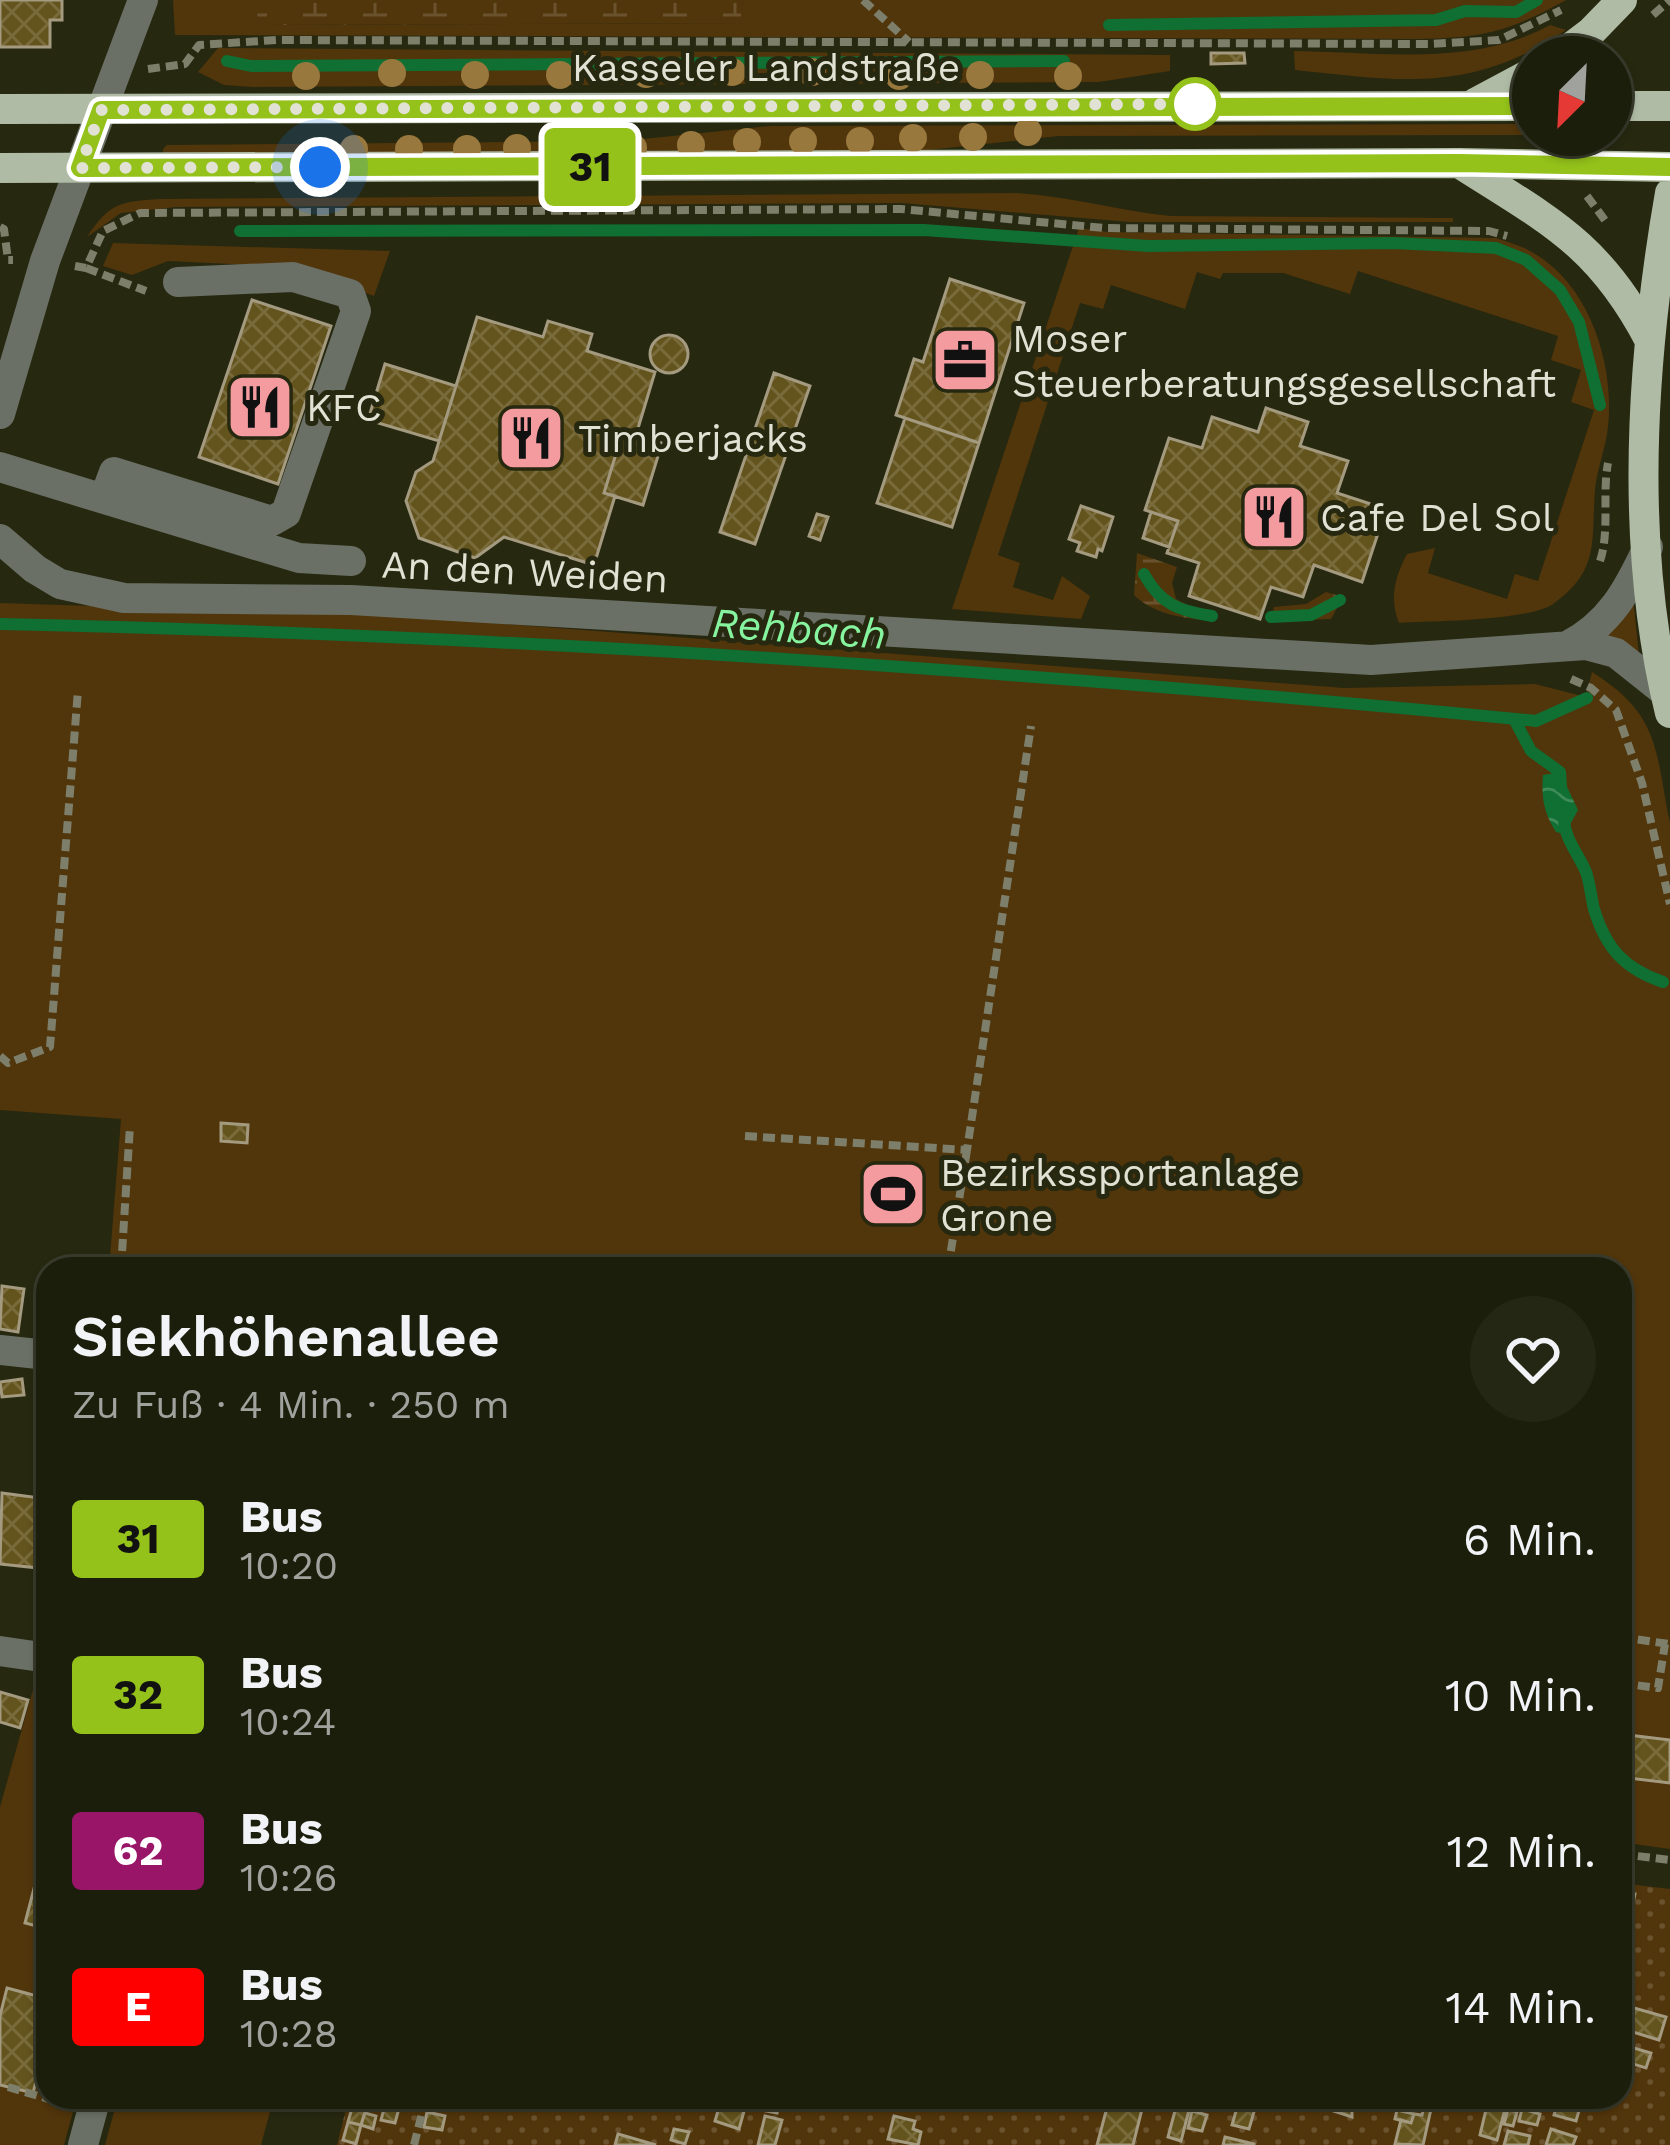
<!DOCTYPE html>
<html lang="de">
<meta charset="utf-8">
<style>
:root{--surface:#1c1e0c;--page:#252715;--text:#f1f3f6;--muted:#a0a29d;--line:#3a3c2d}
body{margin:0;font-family:"Work Sans",sans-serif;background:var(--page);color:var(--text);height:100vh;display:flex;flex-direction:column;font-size:45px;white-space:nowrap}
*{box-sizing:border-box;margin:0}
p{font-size:39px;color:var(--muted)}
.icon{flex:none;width:66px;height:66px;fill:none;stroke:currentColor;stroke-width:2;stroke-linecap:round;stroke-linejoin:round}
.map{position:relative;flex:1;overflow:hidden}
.sheet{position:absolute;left:36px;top:1257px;width:1596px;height:852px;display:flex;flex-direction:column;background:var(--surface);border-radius:36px;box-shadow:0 3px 9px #0004,0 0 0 3px var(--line)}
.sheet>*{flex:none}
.badge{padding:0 24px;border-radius:9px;font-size:42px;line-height:78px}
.needle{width:78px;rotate:204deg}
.controls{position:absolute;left:1512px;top:36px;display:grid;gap:24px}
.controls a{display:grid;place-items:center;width:120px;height:120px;border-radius:50%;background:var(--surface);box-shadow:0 3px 9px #0004,0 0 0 3px var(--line);font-size:60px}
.you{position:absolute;width:60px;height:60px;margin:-30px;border:9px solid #fff;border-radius:50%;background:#1a73e8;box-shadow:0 0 0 18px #1a73e833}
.map>.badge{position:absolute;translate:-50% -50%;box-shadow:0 0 0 6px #fff}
.round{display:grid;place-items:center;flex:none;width:126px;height:126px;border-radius:63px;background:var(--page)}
.summary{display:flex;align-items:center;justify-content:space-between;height:204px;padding:0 36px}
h1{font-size:57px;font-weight:600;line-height:90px}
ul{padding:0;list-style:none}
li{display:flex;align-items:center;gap:36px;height:156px;padding:0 36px}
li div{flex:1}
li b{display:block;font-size:45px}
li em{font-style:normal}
li .badge{min-width:132px;font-weight:700;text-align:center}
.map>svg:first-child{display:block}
.grass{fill:#51350b}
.wetland{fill:url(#wetland-marsh)}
.park{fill:url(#park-dots)}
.water{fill:url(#water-waves)}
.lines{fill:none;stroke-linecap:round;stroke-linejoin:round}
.stream{stroke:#106f32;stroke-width:12}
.building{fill:url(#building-cross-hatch);stroke:#a39a7f;stroke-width:3}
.path{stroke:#7d7f6b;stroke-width:8;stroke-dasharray:12 6;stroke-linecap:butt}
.minor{stroke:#6a7065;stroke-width:30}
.major{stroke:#afbba5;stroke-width:30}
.tree{fill:#99783e}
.line-casing{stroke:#fff;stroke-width:27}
.line{stroke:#94c11a;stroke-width:18}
.walk{stroke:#e1e2d3;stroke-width:12;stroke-dasharray:0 21.6}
.stop-dot{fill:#fff;stroke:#94c11a;stroke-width:6}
.labels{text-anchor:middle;stroke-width:10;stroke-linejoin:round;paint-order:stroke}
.street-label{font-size:39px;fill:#e1e2d3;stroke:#262810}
.poi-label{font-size:39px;fill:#e1e2d3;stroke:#262810;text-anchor:start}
.water-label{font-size:42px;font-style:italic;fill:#86f39e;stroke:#262810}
</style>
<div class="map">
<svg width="1670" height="2145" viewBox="0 0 1670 2145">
<defs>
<pattern id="wetland-marsh" width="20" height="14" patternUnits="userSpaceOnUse" patternTransform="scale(3)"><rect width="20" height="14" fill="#51350b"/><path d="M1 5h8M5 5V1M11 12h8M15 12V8" fill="none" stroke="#6a522e"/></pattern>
<pattern id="park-dots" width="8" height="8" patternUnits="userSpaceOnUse" patternTransform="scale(3)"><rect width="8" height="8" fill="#51350b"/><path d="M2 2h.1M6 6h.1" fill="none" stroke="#6a522e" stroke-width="1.8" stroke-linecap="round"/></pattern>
<pattern id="water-waves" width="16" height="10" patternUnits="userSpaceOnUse" patternTransform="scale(3)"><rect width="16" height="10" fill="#106f32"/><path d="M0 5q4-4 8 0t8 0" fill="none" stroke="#3e8a58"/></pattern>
<pattern id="building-cross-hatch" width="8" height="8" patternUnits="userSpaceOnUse" patternTransform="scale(3)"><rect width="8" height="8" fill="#63531c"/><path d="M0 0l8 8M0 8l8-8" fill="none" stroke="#796b3c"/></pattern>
</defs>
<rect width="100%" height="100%" fill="#262810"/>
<path class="grass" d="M173 0H258V25L739 23 743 0H1566C1505 34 1480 38 1411 39L175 35Z
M1550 25 1566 30C1471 94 1401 81 1295 70L1294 51C1380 52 1473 67 1550 25Z
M218 48 1170 55V71L1099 82 252 87 224 85 198 72Z
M1533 124V135H1577L1059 136 919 151 163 153V149L167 145 624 141 770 126Z
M1017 193C1069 196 1119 211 1171 216L1453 218V222H1130L902 203 176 207 121 213 87 237C110 202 120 202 160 199Z
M1079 228 1108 232 1496 238C1507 242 1520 245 1530 251 1589 282 1615 364 1608 427 1606 448 1597 468 1595 490 1591 539 1601 570 1553 604 1529 621 1432 621 1399 623 1389 598 1395 577 1407 554L1435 548 1428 573 1507 599 1515 574 1538 581 1594 410 1571 402 1581 370 1551 360 1558 336 1358 271 1350 294 1283 273H1223L1220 279 1197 272 1185 309 1111 285 1103 309 1080 303 998 555 1020 563 1013 587 1053 600 1062 576 1090 596 1081 619 952 609Z
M113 243 390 251 374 296 293 267 168 261 132 275 103 266Z
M0 603 399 616 1344 688 1535 684 1586 697 1592 672C1661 715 1655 751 1670 823V1849L1620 1842V1269H109L121 1119 0 1110Z
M1633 603 1634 607 1639 655 1603 633Z
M34 1686 48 1687V2097H77L64 2145H0V1807Z
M118 2097H274L261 2145H105Z"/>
<path class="wetland" d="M258 0H743L740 23 257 25Z
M1137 553 1177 567 1172 583 1176 599 1195 609 1212 611 1211 621C1185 618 1154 615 1134 595Z
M1326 592 1343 597 1331 619 1271 621 1274 607 1306 604Z"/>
<path class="park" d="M1620 1883 1670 1889V2145H337L349 2097H1620Z"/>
<path class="water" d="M1560 772 1578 810 1565 834 1556 832C1544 813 1541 798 1543 775Z"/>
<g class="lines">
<path class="stream" d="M1109 25 1436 20 1465 11 1516 12 1537 0
M227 61 251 66 1064 61
M240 231 924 230 1148 246 1393 243 1496 248 1526 260 1560 290 1579 322 1600 405
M1144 574C1160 604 1179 611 1212 616
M1271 617 1311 615 1340 600
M0 624C513 635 1025 671 1536 721L1587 698
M1514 719 1531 751 1560 772 1561 787
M1564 819C1565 840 1578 853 1586 872 1590 883 1591 897 1594 909 1606 949 1625 969 1663 982"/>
</g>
<path class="building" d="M0 0H62V20H50V47H0Z
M1211 53H1244L1245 63 1211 64Z
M950 279 1024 303 979 443 896 415 914 359 923 362Z
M252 300 331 326 278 484 199 457Z
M477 317 543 337 548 321 592 334 587 351 655 372 636 435 623 431 604 493 615 496 594 565 504 537 475 558 419 538 406 501 416 472 433 461Z
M650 354a19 19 0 1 1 38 0a19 19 0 1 1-38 0Z
M385 364 456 386 439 441 368 420Z
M774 373 810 386 755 544 720 532Z
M1266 408 1308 422 1300 446 1348 461 1337 493 1386 509 1362 582 1314 565 1303 597 1271 587 1260 619 1189 596 1199 563 1167 553 1178 521 1145 510 1169 438 1202 448 1212 417 1258 432Z
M905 418 979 443 952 527 877 503Z
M623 431 662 443 643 505 604 493Z
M1081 506 1113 517 1102 551 1098 549 1096 557 1077 551 1080 543 1069 539Z
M1151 512 1178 521 1169 547 1143 538Z
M817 514 828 517 820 540 809 536Z
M221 1123 248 1125 247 1143 221 1141Z
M2 1286 24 1289 18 1332 0 1329Z
M22 1379 24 1395 2 1397 0 1382Z
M2 1493 48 1499V1569L0 1564Z
M0 1692 28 1700 20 1728 0 1722Z
M1620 1734 1670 1740V1783L1620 1777Z
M48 1835V1929L25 1923Z
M1620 1891 1635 1894 1628 1927 1620 1925Z
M7 1988 48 1999V2034L33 2093 0 2085V2016Z
M1620 2004 1666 2017 1659 2040 1620 2028Z
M1620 2044 1651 2053 1646 2068 1620 2060Z
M154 2097H198L195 2108Z
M387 2097 401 2101 395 2123 381 2120Z
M722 2097H748L739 2129 715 2121Z
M764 2097H780L777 2113 761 2110Z
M1240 2097 1258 2098 1249 2129 1232 2125Z
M1324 2097H1352V2117L1321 2107Z
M1489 2097H1508L1497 2140 1480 2135Z
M1560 2097H1583L1576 2121 1554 2115Z
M1426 2098 1433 2100 1423 2145 1395 2144 1401 2120 1411 2123 1414 2114 1422 2115Z
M1109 2100 1142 2109 1133 2145H1097Z
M354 2101 367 2105 361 2125 348 2122Z
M1176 2107 1189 2110 1181 2141 1168 2137Z
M1508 2109 1517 2112 1513 2126 1504 2124Z
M1522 2109 1540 2114 1537 2125 1519 2121Z
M1397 2110 1414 2114 1411 2123 1395 2119Z
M1192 2111 1207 2115 1202 2131 1188 2128Z
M427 2112 445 2116 442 2130 424 2127Z
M365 2113 376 2116 373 2129 361 2125Z
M765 2116 782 2120 775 2145H758Z
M894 2116 915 2121 913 2129 921 2132 918 2145 888 2139Z
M348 2122 361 2125 356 2144 343 2140Z
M674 2129 689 2132 685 2144 671 2140Z
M1551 2129 1576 2137 1573 2145H1546Z
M1508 2131 1530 2136 1528 2145H1504Z
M618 2134 656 2145H615Z
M1225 2137 1254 2144V2145H1223Z"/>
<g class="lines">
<path class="path" d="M863 0 909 42
M1653 15 1670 0
M148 69 185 64 199 45 276 40 1428 44 1499 40 1561 10
M1587 196 1607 223
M0 227 4 229 8 260H13
M75 266 86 268 103 231 140 213 901 209 1104 228 1489 231 1507 236
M86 268 146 291
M1600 561C1610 531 1602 495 1608 463
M1571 679 1591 688 1616 710 1642 783 1670 904
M0 1056 8 1063 50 1047 78 690
M745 1136 967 1150 1031 726
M121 1269 130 1126
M948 1269 967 1150
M1620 1637 1669 1644
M1620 1683 1658 1688 1665 1644
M46 1750 38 1780 48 1782
M1620 1854 1670 1860
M44 2047 48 2048
M8 2087 62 2103
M1153 2106 1155 2097
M414 2145 426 2097"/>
<path class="minor" d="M0 414 45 261 143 0
M0 467 104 499 114 472 272 521 286 513 356 311 350 294 293 277 178 282
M104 499 299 558 351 561
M0 539 35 569 60 584 124 598 351 600 1371 660 1586 645 1616 653 1665 692
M1567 646C1610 624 1628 590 1648 547
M0 1350 38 1354 48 1350
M0 1651 48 1658
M83 2145 96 2097"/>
<path class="major" d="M1558 57 1591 32 1622 0
M1475 103 1533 72
M1611 106H1670
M0 109 1533 106
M1459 163C1548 220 1599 243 1650 341
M0 168 1459 163 1670 167
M1670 193C1641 360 1629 547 1670 713"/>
</g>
<g class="tree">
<circle cx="732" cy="72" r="14"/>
<circle cx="812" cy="72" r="14"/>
<circle cx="392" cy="73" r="14"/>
<circle cx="646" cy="74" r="14"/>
<circle cx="475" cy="75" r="14"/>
<circle cx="560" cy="75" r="14"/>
<circle cx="980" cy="75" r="14"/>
<circle cx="306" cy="76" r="14"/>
<circle cx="899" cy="76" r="14"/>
<circle cx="1068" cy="76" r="14"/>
<circle cx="1028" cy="132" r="14"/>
<circle cx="973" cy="137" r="14"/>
<circle cx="913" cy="138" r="14"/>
<circle cx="803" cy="141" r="14"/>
<circle cx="860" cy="141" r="14"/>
<circle cx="747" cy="142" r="14"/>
<circle cx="691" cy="145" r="14"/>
<circle cx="517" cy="148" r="14"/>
<circle cx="579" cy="148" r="14"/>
<circle cx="633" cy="148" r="14"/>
<circle cx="354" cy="149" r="14"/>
<circle cx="409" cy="149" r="14"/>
<circle cx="467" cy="149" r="14"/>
</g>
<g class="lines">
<defs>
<path id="line" d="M1533 106 101 110 80 168 1459 163 1670 167"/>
</defs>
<use href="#line" class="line-casing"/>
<use href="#line" class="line"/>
<path class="walk" d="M320 167 80 168 101 110 1195 104"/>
</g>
<defs>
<symbol id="office-square" viewBox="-11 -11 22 22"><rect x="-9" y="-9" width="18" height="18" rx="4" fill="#f49b9f" stroke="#262810"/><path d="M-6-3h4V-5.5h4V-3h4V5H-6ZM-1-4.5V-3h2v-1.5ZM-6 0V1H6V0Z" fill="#111"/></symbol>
<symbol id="restaurant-square" viewBox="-11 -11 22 22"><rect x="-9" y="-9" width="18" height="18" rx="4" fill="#f49b9f" stroke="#262810"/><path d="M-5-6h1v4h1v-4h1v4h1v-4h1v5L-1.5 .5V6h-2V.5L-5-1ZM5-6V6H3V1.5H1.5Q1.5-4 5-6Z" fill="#111"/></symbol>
<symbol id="stadium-square" viewBox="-11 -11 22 22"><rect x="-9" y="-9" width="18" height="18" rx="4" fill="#f49b9f" stroke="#262810"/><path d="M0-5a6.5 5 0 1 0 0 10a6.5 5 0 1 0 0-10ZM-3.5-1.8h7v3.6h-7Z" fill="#111"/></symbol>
</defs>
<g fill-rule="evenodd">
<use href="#office-square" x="927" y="322" width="76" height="76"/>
<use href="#restaurant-square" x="222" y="369" width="76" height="76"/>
<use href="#restaurant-square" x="493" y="400" width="76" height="76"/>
<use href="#restaurant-square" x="1236" y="479" width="76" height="76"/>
<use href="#stadium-square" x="855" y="1156" width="76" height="76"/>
</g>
<circle class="stop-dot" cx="1195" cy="104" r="24"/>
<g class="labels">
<g class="street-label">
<text x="766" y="81">Kasseler Landstraße</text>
<text transform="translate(525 571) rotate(3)" y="14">An den Weiden</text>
</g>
<g class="poi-label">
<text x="1012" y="352">Moser<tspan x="1012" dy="45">Steuerberatungsgesellschaft</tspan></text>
<text x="306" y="421">KFC</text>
<text x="578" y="452">Timberjacks</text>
<text x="1320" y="531">Cafe Del Sol</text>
<text x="940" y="1186">Bezirkssportanlage<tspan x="940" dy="45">Grone</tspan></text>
</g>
<g class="water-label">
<text transform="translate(799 628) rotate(4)" y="15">Rehbach</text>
</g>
</g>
</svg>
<div class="controls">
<a><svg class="needle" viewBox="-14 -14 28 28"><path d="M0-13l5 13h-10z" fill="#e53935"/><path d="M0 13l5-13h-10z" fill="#a0a29d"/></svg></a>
</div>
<div class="you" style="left:320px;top:167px"></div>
<b class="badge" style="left:590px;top:167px;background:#94c11a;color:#111">31</b>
<section class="sheet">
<div class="summary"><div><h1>Siekhöhenallee</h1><p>Zu Fuß · 4 Min. · 250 m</p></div><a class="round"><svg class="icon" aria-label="heart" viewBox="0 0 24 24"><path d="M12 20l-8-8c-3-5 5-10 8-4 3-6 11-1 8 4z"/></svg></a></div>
<ul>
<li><span class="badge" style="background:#94c11a;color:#111">31</span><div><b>Bus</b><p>10:20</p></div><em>6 Min.</em></li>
<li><span class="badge" style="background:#94c11a;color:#111">32</span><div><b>Bus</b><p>10:24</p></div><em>10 Min.</em></li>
<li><span class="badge" style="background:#981568;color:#fff">62</span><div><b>Bus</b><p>10:26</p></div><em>12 Min.</em></li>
<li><span class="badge" style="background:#f00;color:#fff">E</span><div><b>Bus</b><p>10:28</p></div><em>14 Min.</em></li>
</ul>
</section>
</div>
